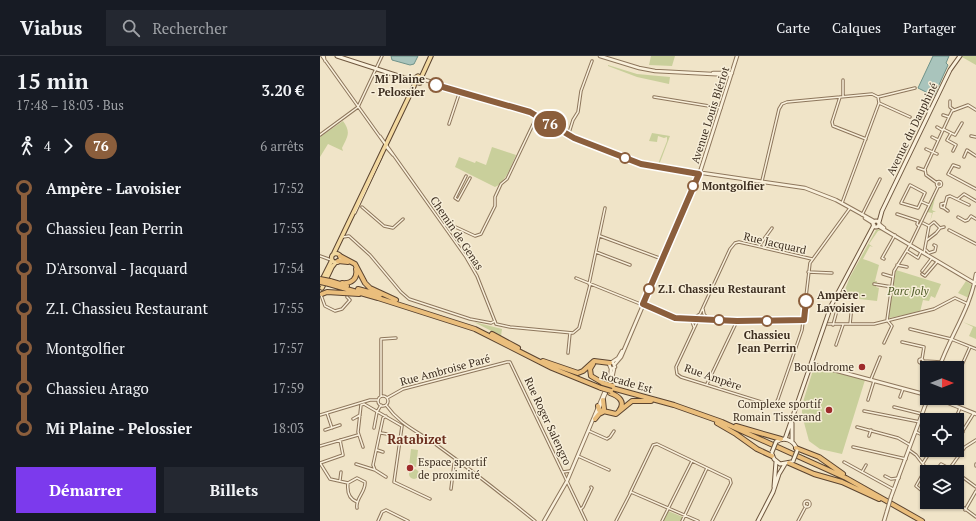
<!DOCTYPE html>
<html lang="fr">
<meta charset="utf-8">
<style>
:root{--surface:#171b24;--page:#242831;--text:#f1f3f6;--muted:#9ea1a6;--line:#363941;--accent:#7c3aed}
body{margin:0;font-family:"PT Serif",serif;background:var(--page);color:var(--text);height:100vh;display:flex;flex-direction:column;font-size:15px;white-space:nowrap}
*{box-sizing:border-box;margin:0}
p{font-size:13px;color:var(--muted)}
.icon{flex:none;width:22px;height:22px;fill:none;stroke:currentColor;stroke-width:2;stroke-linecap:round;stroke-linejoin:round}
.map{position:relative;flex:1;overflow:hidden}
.sheet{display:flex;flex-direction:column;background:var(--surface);width:320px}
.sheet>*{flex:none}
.badge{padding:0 8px;border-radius:13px;font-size:14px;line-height:26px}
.needle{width:26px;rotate:90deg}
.tools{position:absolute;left:600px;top:305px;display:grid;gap:8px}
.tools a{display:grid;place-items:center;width:44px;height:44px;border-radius:0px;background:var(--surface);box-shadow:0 1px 3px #0004;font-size:20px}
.map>.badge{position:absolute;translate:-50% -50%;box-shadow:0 0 0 2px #fff}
.legs{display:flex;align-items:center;gap:6px;height:44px;padding:0 16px;font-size:13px}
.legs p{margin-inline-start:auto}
.head{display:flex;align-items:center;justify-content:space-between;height:68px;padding:0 16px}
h1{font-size:22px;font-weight:800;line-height:30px}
.button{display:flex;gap:8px;margin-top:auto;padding:8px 16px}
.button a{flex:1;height:46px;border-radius:0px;background:var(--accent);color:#fff;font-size:16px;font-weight:800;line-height:46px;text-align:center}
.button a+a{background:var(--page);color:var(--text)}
ul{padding:0 16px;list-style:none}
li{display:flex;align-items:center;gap:14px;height:40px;font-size:15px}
li i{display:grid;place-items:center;width:6px;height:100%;margin:0 5px;background:currentColor}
li i::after{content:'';width:10px;height:10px;margin:-5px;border:3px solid;border-radius:50%;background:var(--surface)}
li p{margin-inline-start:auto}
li:first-child i{background:linear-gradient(#0000 50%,currentColor 0)}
li:last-child i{background:linear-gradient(currentColor 50%,#0000 0)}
header{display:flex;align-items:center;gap:24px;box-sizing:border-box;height:56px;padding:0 20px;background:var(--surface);border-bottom:1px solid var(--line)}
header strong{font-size:19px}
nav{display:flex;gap:22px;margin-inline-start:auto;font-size:14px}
.search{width:280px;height:36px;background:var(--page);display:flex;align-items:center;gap:10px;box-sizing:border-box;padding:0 14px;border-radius:0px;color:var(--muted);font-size:15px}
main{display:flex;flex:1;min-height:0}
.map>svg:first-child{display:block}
.green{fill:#c9cf9b}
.water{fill:#a9c4bc;stroke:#6f938a}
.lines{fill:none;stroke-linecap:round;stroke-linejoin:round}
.minor-casing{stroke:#8d765c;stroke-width:3.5}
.tertiary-casing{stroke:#8d765c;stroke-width:4.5}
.secondary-casing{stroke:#6f573f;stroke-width:5}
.primary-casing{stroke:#5b4430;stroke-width:5.5}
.trunk-casing{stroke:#5b4430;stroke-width:6}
.minor{stroke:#faf1dc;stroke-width:1.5}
.tertiary{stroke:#faf1dc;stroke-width:2.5}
.secondary{stroke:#faf1dc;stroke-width:3}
.primary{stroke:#f3d9a0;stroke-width:3.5}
.trunk{stroke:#eabe7c;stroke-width:4}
.tertiary-bridge-casing{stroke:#8d765c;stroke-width:4.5;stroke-linecap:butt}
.secondary-bridge-casing{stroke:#6f573f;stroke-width:5;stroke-linecap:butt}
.trunk-bridge-casing{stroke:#5b4430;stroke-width:6;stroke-linecap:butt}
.tertiary-bridge{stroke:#faf1dc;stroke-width:2.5}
.secondary-bridge{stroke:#faf1dc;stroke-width:3}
.trunk-bridge{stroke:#eabe7c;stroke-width:4}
.line-1-casing{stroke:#fff;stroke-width:9}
.line-1{stroke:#8b5e3c;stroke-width:6}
.stop-1-dot{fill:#fff;stroke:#8b5e3c;stroke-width:2}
.poi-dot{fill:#9e2a2b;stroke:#f7eed8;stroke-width:1.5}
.labels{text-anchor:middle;stroke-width:3;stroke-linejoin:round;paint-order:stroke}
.stop-label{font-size:11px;font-weight:bold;fill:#3d2e20;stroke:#f7eed8;text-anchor:start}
.street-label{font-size:11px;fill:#3d2e20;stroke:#f7eed8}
.park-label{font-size:11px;font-style:italic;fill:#4d5a26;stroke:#f7eed8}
.poi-label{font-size:11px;fill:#3d2e20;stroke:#f7eed8;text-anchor:end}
.quarter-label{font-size:13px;font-weight:bold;fill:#6b2e1e;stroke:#f7eed8}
</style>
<header>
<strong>Viabus</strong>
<div class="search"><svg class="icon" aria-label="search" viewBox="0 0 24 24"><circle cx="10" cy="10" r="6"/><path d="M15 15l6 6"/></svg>Rechercher</div>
<nav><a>Carte</a><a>Calques</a><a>Partager</a></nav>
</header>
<main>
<section class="sheet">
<div class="head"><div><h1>15 min</h1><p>17:48 – 18:03 · Bus</p></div><b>3.20 €</b></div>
<div class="legs"><svg class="icon" aria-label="walk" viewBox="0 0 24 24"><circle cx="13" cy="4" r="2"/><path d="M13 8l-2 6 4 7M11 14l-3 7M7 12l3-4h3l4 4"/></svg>4<svg class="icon" aria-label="forward" viewBox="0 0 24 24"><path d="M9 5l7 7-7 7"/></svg><b class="badge" style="background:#8b5e3c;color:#fff">76</b><p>6 arrêts</p></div>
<ul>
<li><i style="color:#8b5e3c"></i><b>Ampère - Lavoisier</b><p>17:52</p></li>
<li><i style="color:#8b5e3c"></i><span>Chassieu Jean Perrin</span><p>17:53</p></li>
<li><i style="color:#8b5e3c"></i><span>D'Arsonval - Jacquard</span><p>17:54</p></li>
<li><i style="color:#8b5e3c"></i><span>Z.I. Chassieu Restaurant</span><p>17:55</p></li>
<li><i style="color:#8b5e3c"></i><span>Montgolfier</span><p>17:57</p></li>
<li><i style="color:#8b5e3c"></i><span>Chassieu Arago</span><p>17:59</p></li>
<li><i style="color:#8b5e3c"></i><b>Mi Plaine - Pelossier</b><p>18:03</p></li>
</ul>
<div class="button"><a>Démarrer</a><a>Billets</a></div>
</section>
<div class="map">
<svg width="656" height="465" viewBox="0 0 656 465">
<rect width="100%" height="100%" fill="#f0e4c8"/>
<path class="green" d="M331 0H355L352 10 329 9Z
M656 0V9L642 1V0Z
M288 9 317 18 350 21 349 28 317 21 288 10Z
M23 65C31 76 28 80 22 92L23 95 8 88 0 101V81Z
M332 77 350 80 339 109 326 107V106L325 107 323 105 338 108 347 85V81L344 82 338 80 337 86 329 85Z
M172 91 196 99C191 110 186 126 175 131L135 111 139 101 155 107 156 105 166 109Z
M616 138 612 154 616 156H613L610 166 612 157 607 156Z
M560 173 562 174 558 175 549 188 553 191 550 190 543 203 549 205 555 194 549 205 559 209 555 225H557L556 231 559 232 557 245 522 241 530 221 556 174Z
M576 214 621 228 615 242 611 240 609 245 603 244 600 256 569 262 568 260Z
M646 225 652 229 649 242 638 237Z
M154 266 182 273 181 280Z
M643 266 656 271V283L649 280 653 271Z
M494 311 545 324 522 398 500 393 489 385 482 359V349Z
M91 393 98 394 96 411 89 410Z
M89 418a5 5 0 1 1 10 0a5 5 0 1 1-10 0Z
M348 455 363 461 361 465H343Z"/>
<path class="water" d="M71 0H98L94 8 90 9 72 4Z
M613 0H629L626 7 628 9 614 40 598 32Z"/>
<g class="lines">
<defs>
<path id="minor" d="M2 0 65 88
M4 0 5 5
M523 40V24
M334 41 401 52
M520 41 512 66 513 70 546 83
M558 41 595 32
M630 45V51L634 54
M559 47 590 61
M623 59 629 61
M129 68 140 35
M617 71 622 74
M623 73 635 79 642 67
M631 77 627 84 636 89 633 95
M0 79 38 51 62 0
M60 80 146 201 157 220 176 268 190 271 253 277 259 272 270 229
M248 80 253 64 258 56 261 35 272 5
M651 80 656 81
M612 81 618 84
M66 91 73 99
M606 93 617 98
M644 101 647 94 656 100
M639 111 633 109 628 118 656 133
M598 112 604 114
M146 120 135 142 138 144 150 122
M442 125 459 53 462 48 467 46 552 38 558 41 559 47 522 147
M616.5 128a2.5 2.5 0 1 1 5 0a2.5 2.5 0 1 1-5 0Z
M617 127 606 119 605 113 629 61 632 55 648 49 656 54
M590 129 605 137 598 152 581 147Z
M638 143 644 138 656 145
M602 146 609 149
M625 147 621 148V151L624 152 627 141 630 140 649 149
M42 151 64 170 73 172 83 163
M624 152 628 155
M35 157 61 101
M577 158 598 165 597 168 599 170
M542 159 560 123
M638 161 645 165 648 164 651 160 656 163
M603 167 609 170
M124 169 129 168 155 180 161 178 175 150V141L181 128 187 123 217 60
M620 172 624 171
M629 174 656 188
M280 180 342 203
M23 181 29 180 50 199 81 236 89 243 150 263 171 267 175 265
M607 184 616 177 620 172 614 166 609 170
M439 190 452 172
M606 194 609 197 615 195 616 190 614 189
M587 195 598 202 601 196
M276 196 310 209
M604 197 609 170
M0 200 11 204
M564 203 562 202 575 179
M577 209 587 211
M602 215 612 202
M488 216 512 217
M563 218 573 221
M602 218 605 220 617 206
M256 222 355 262 417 265 483 264
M269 228 285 152
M554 228 572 231
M1 239 5 250 15 255 22 253 30 244 27 241
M383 253 384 258 388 263
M374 262 380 258 410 193 415 187 419 186 492 203
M371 263 374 271
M382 263 377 266 356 311 357 318 361 321 448 348 456 347 458 343 482 274 490 207 530 152
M567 264 574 215 590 189 618 131
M508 268H554L614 253 635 242 648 248
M530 268 532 249
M513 269 517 254
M590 273 631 283 656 293
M582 286 604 291 602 303
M564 287 572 270 567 264
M516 289 523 269
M248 297 250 277
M599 305a2 2 0 1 1 4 0a2 2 0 1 1-4 0Z
M603 305 621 306
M602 308 603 311 607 312
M637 320 650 291
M551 323 560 301
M387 328 417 265
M58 345a5 5 0 1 1 10 0a5 5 0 1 1-10 0Z
M61 340V283L76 282
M580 341 583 333
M67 342 83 333 187 306H190L266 465
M548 344 554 325
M625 346 627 342
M66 349C81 370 98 375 118 390 151 414 183 439 215 465
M574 351 602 358
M544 355 600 366
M7 357 12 372
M0 359 50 344H57
M602 359 613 364
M33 363 40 359
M635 364 640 352
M537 371 578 382 590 389
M54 372 57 356 61 349
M637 373 643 376
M5 374 20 369
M269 375 287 383 290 381 294 375
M596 376 607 381
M61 377 67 378
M549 380 551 374
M637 384 654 357
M0 390 38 379
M43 391 38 376 41 349 44 348 82 370 74 426 110 443
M533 391 586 403
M57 394 63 396
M589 394 596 399 609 416
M258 400 289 414
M524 406 573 433
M0 407 10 423 28 427C27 435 29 443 37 446
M0 407 23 399 20 384
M603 407 608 399
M36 408 55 414 66 421
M656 408V410
M606 412 596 430 607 439
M630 412 645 391 656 384
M55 414 53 409 63 362 66 360
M243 416 250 415
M542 416 546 409
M615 416 621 408 636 416
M637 417 656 431
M565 420 571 423 579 422
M20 424 21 416
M28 427 37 422 45 426C46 436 35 443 37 452
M131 433 134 408 136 404
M310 437 333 389 337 388 410 423 411 427 392 465
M484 448a3 3 0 1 1 6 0a3 3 0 1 1-6 0Z
M636 446 656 461
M261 453 263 451 272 432 271 431
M645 454 656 435
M58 465 62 456 66 454 88 465
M296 465 311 436 378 465
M342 465 372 405
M362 465 387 412
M478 465 486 450"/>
<path id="tertiary" d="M280 0 319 12 335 15 411 19
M393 17H412
M102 23 211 56 254 82 321 108 485 132 516 144 554 165
M545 162 553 167
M559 168 564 172
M558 170 656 228
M293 307 295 311 291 313 289 308 298 302 302 295
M295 308 301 301 381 113 417 0
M495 309 607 339
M619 312C630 280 651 252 656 218
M616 342 656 358
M276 360 292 322 294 313
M571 441 608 342
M224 465 247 425 290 323 291 313
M564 465 567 455"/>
<path id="secondary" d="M17 0 94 25
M553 168a3 3 0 1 1 6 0a3 3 0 1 1-6 0Z
M559 166 562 155 630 14 640 0
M472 367V385
M465 383 511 250 554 169
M456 386C464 380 474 384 477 394
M452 398 454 403 460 408 471 406
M454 431 456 406
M438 465 453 436 459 418 465 408"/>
<path id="primary" d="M101 22 111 0
M14 197 94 30 95 22 98 20 101 22 100 27 95 26
M11.5 202a4.5 4.5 0 1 1 9 0a4.5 4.5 0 1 1-9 0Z
M0 228 12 204
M2 232 12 211 16 206"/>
<path id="trunk" d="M20 200 35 208 45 227 50 232 76 244
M18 205 28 206
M10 225 27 230
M22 227C31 228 38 223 36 213
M9 228 58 242 155 273 232 312 281 332
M38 233 60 239
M2 238 7 236 39 238
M172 278 198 292
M223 305 258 317 263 315 274 305 290 307
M273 308 270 313 271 320 283 327
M292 332 354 349 402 366 526 422 602 465
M290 337C299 340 306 346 299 355
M283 344 284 353
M278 350 279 354 296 358 312 345H331
M275 363 279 358 283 356
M397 367 416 378 437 393 452 400
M416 370 461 383
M476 392 499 401 523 418
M469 407 494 418 522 426 559 443"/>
</defs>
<use href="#minor" class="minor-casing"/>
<use href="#tertiary" class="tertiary-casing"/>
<use href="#secondary" class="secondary-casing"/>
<use href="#primary" class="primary-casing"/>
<use href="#trunk" class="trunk-casing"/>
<use href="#minor" class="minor"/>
<use href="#tertiary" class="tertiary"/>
<use href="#secondary" class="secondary"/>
<use href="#primary" class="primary"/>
<use href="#trunk" class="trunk"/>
<defs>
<path id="tertiary-bridge" d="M567 455 571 441"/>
<path id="secondary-bridge" d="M452 396 456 386
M473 405 477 395"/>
<path id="trunk-bridge" d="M0 223 10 225
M0 226 9 228
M283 327 293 330
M281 332 291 335"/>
</defs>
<use href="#tertiary-bridge" class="tertiary-bridge-casing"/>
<use href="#secondary-bridge" class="secondary-bridge-casing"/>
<use href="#trunk-bridge" class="trunk-bridge-casing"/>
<use href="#tertiary-bridge" class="tertiary-bridge"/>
<use href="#secondary-bridge" class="secondary-bridge"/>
<use href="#trunk-bridge" class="trunk-bridge"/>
</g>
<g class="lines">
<defs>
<path id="line-1" d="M116 29 210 56 254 82 321 108 379 118 323 248 355 262 417 265 484 264 486 245"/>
</defs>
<use href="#line-1" class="line-1-casing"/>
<use href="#line-1" class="line-1"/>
</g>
<g class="stop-1-dot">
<circle cx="116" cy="29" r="7"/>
<circle cx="305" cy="102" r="5"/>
<circle cx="373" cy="130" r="5"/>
<circle cx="329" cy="233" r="5"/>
<circle cx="486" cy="245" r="7"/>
<circle cx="399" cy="264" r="5"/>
<circle cx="447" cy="265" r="5"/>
</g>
<g class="poi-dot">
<circle cx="542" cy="311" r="4"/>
<circle cx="509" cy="354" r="4"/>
<circle cx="90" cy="412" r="4"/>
</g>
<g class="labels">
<g class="stop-label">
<text x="105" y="27" text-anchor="end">Mi Plaine<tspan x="105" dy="13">- Pelossier</tspan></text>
<text x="382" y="134">Montgolfier</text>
<text x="338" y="237">Z.I. Chassieu Restaurant</text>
<text x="497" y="243">Ampère -<tspan x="497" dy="13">Lavoisier</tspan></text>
<text x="447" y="283" text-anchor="middle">Chassieu<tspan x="447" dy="13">Jean Perrin</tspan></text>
</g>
<g class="street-label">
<text transform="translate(390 59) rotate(-72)" y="4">Avenue Louis Blériot</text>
<text transform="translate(592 73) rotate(-64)" y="4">Avenue du Dauphiné</text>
<text transform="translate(137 177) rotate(56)" y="4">Chemin de Genas</text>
<text transform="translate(455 187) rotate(13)" y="4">Rue Jacquard</text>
<text transform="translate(125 314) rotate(-15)" y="4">Rue Ambroise Paré</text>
<text transform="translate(393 321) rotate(19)" y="4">Rue Ampère</text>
<text transform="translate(307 326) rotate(16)" y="4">Rocade Est</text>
<text transform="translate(228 365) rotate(65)" y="4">Rue Roger Salengro</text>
</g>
<g class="park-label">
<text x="588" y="239">Parc Joly</text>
</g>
<g class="poi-label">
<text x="534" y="315">Boulodrome</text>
<text x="501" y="352">Complexe sportif<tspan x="501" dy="13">Romain Tisserand</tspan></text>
<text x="98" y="410" text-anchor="start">Espace sportif<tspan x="98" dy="13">de proximité</tspan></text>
</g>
<g class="quarter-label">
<text x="97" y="388">Ratabizet</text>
</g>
</g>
</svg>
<div class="tools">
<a><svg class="needle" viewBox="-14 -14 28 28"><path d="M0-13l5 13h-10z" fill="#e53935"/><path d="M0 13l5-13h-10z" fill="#9ea1a6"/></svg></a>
<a><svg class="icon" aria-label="locate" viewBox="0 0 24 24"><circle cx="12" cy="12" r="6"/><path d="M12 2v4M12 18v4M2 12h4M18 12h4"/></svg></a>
<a><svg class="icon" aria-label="layers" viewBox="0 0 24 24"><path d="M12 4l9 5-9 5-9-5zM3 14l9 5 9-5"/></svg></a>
</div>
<b class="badge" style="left:230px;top:68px;background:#8b5e3c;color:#fff">76</b>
</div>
</main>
